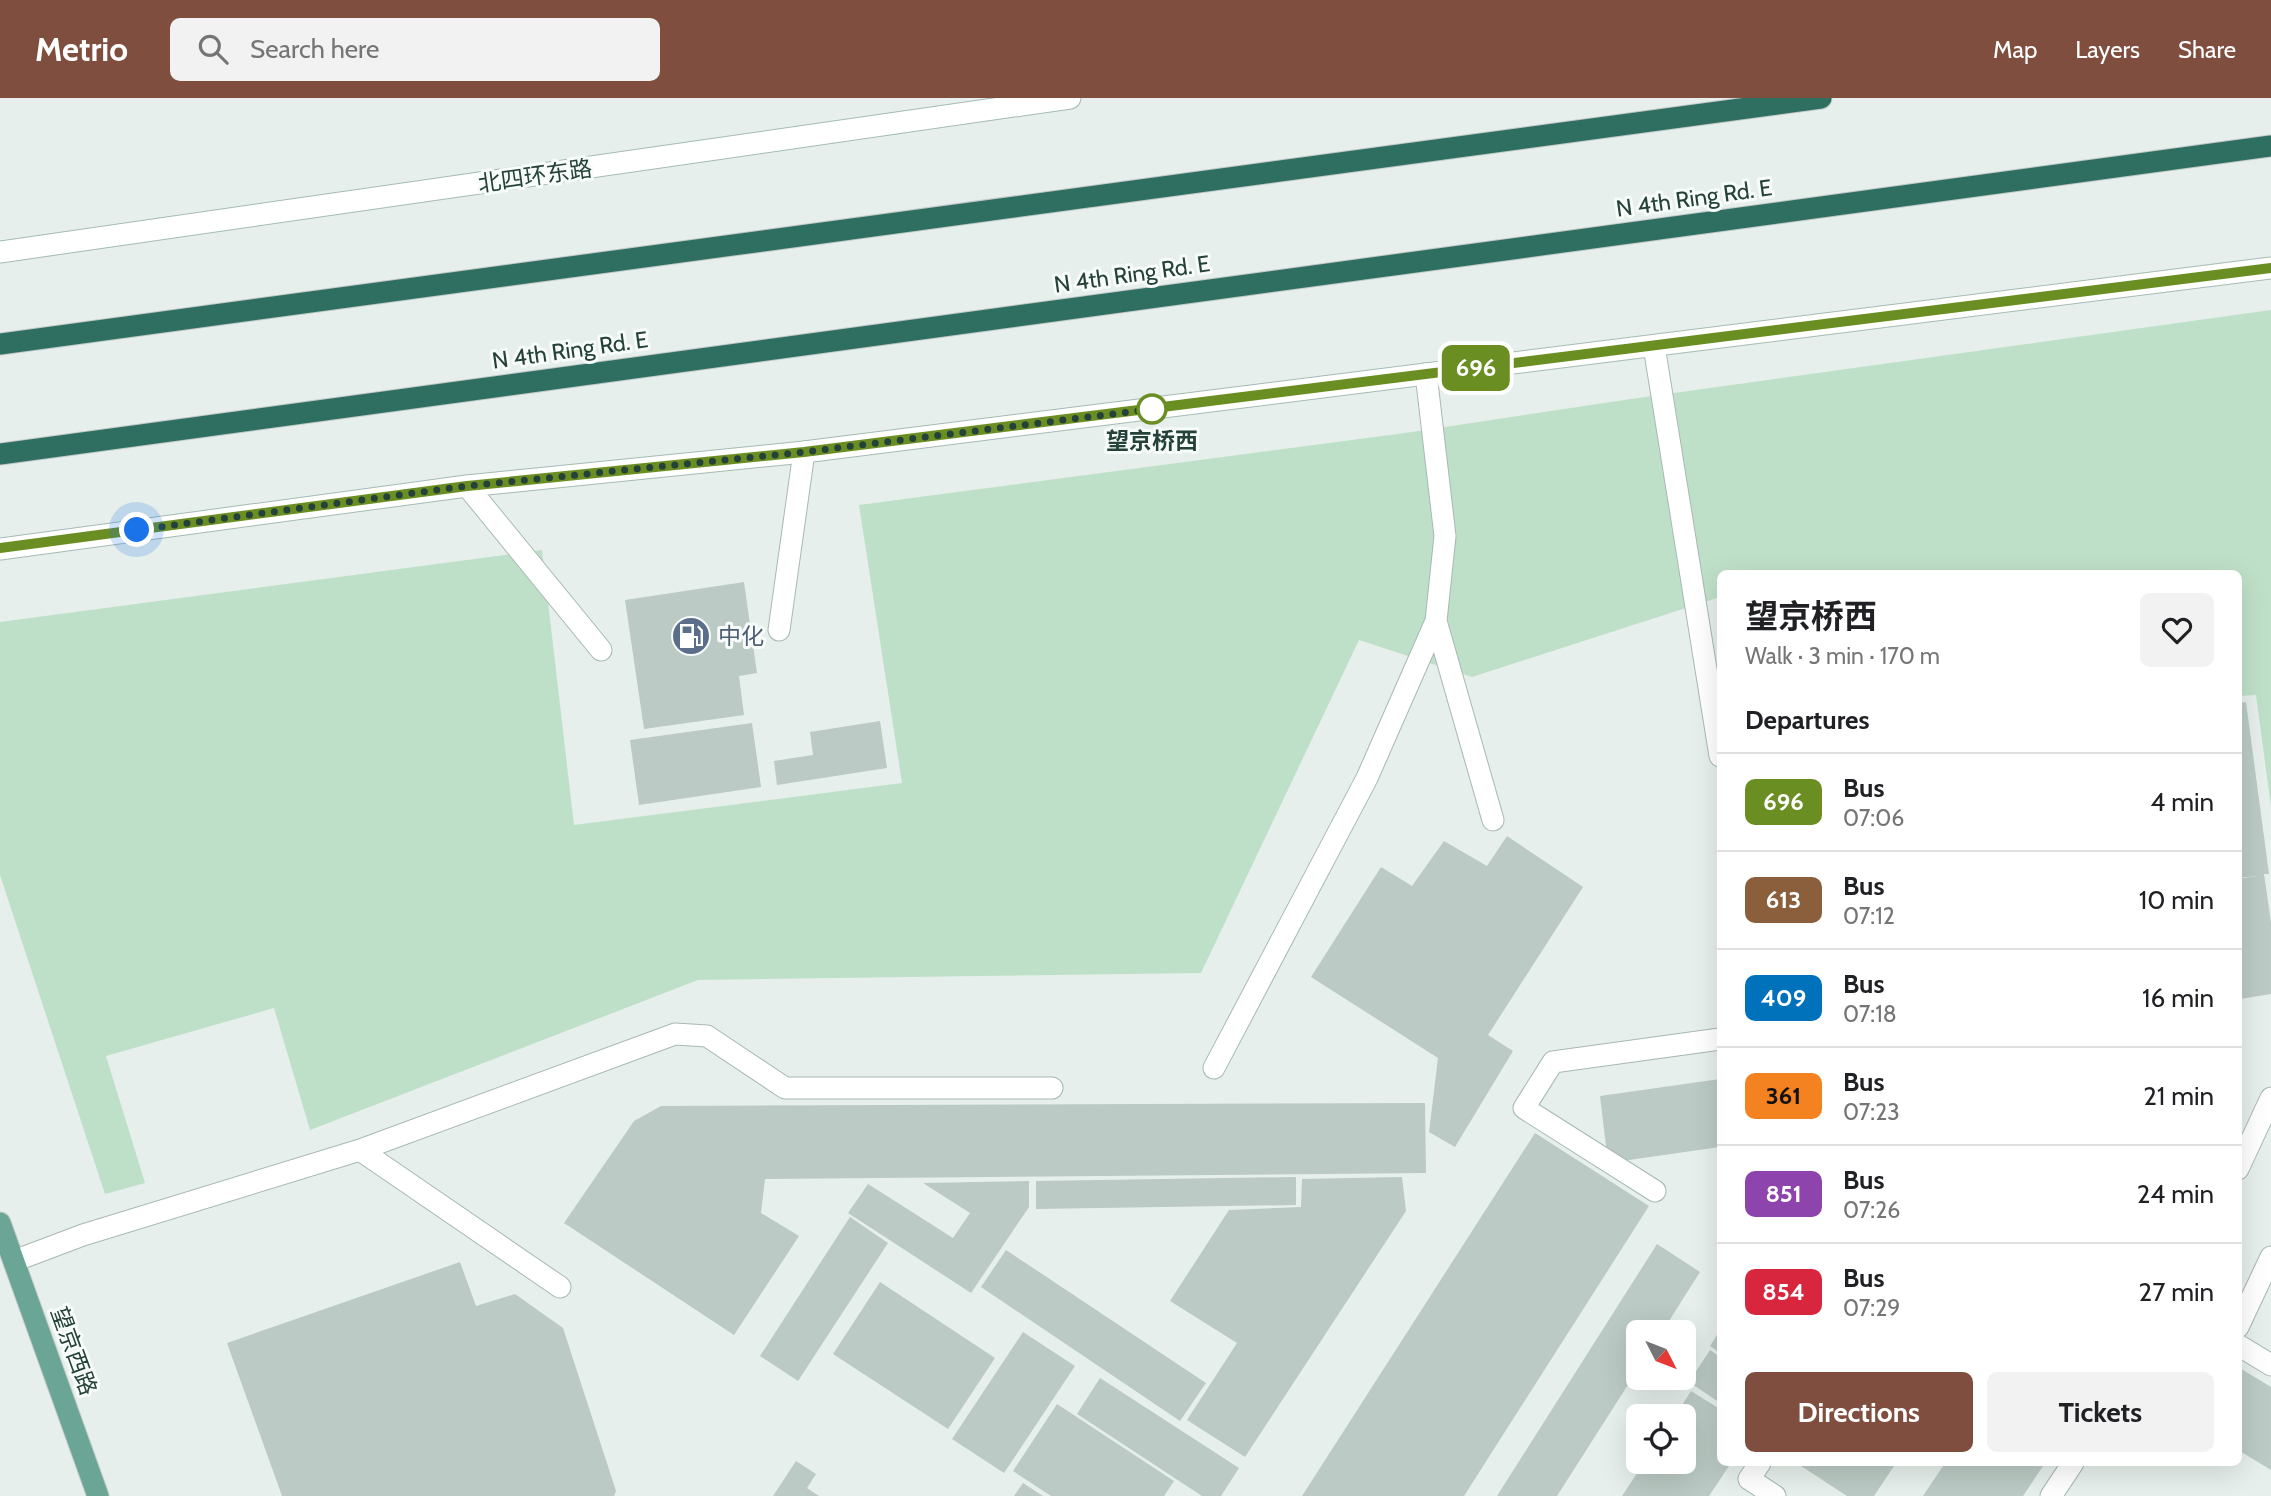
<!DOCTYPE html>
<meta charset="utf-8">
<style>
:root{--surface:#fff;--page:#f2f2f2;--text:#202124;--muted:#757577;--line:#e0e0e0;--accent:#7f4e3f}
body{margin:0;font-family:Cabin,"Noto Sans SC",sans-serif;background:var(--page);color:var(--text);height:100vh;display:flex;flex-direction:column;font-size:26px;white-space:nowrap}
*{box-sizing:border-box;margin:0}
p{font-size:23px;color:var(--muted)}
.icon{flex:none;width:38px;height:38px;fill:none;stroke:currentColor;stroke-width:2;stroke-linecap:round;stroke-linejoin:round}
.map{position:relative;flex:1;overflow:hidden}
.panel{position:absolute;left:1717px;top:472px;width:525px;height:896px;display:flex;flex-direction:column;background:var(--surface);border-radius:10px;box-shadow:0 7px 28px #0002}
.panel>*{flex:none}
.badge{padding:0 14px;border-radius:10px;font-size:24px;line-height:46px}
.needle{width:46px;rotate:132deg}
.controls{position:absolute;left:1626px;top:1222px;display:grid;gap:14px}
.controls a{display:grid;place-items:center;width:70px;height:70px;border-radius:10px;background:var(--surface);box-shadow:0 7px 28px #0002;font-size:35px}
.you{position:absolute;width:35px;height:35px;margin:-18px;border:5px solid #fff;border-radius:50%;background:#1a73e8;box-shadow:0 0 0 10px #1a73e833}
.map>.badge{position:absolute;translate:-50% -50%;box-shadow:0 0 0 4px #fff}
h2{padding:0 28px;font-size:26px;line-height:63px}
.round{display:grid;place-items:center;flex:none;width:74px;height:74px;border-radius:10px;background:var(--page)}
.summary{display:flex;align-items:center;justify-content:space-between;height:119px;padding:0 28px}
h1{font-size:33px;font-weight:700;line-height:52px}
.action{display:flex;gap:14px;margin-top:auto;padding:14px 28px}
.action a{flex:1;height:80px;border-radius:10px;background:var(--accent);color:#fff;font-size:28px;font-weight:700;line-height:80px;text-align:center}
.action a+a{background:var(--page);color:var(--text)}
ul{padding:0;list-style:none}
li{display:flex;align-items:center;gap:21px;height:98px;padding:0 28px;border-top:2px solid var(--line)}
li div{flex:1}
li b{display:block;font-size:26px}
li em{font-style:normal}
li .badge{min-width:77px;font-weight:700;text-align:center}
header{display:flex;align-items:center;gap:42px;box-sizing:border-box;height:98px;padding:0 35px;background:var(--accent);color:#fff}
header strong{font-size:33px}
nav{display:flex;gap:38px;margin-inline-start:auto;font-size:24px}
.search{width:490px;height:63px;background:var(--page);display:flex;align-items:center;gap:18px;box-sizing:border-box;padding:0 24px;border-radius:10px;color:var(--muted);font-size:26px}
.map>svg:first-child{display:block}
.green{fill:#bfe0c8}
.building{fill:#bbcac4}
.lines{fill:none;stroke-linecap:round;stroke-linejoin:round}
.lane-casing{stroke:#a8b8b2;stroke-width:23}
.street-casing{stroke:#a8b8b2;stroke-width:23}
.secondary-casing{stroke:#a4bbb3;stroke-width:23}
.primary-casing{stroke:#c2cac8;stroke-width:23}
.highway-casing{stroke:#c2cac8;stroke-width:23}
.lane{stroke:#fff;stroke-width:21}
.street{stroke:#fff;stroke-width:21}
.secondary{stroke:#fff;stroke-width:21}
.primary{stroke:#6aa596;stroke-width:21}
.highway{stroke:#2f6f62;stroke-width:21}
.line-casing{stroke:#fff;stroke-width:16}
.line{stroke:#6b8e23;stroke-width:10}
.walk{stroke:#24423a;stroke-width:7;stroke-dasharray:0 12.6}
.stop-dot{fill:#fff;stroke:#6b8e23;stroke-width:3.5}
.labels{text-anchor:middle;stroke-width:6;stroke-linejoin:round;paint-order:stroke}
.street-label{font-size:23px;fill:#24423a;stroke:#f7fbf9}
.stop-label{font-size:23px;font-weight:bold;fill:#24423a;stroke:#f7fbf9}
.service-label{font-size:23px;fill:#4e5e75;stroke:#f7fbf9;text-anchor:start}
</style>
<header>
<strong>Metrio</strong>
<div class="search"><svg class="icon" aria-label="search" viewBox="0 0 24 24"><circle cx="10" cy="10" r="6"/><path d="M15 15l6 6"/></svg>Search here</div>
<nav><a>Map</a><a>Layers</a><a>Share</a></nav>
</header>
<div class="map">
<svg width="2271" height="1398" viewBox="0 0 2271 1398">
<rect width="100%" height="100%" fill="#e6efeb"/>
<path class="green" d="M2271 212V709L2256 597 2238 598V476H1720V499L1472 579 1359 542 1201 875 698 882 310 1032 274 910 106 958 145 1085 105 1096 0 777V524L542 452 574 727 902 685 859 407 1405 335 1631 301Z"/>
<path class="building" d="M744 484 757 575 739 578 744 617 644 631 625 502Z
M2246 604 2269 776H2264L2271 824V896L2240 901 2238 781 2258 778 2238 780V605Z
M880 623 887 670 777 687 774 663 813 657 810 634Z
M752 625 761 689 639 707 630 642Z
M1507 738 1583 789 1488 937 1513 953 1455 1049 1429 1034 1438 960 1311 879 1381 769 1412 788 1444 743 1487 768Z
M1720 981V1049L1608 1065 1600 998Z
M1425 1005 1426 1075 765 1081 761 1115 799 1138 734 1237 564 1125 634 1023 661 1008Z
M1535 1035 1649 1108 1464 1398H1302Z
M1296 1079V1107L1036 1111V1083Z
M1402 1079 1406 1113 1245 1359 1187 1322 1237 1245 1170 1203 1229 1112 1301 1109 1302 1081Z
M1029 1083V1109L971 1195 848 1115 868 1086 953 1140 970 1115 923 1085Z
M850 1119 888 1145 798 1283 760 1258Z
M1657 1146 1700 1174 1662 1234H1638V1271L1557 1398H1497Z
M1006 1152 1206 1285 1180 1323 981 1189Z
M460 1164 476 1208 515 1196 563 1230 616 1393 614 1398H282L227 1245Z
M880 1184 995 1260 948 1331 833 1256Z
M1720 1232V1255L1710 1248Z
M1023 1234 1075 1268 1004 1375 952 1341Z
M1710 1252 1720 1259V1305L1689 1284Z
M2238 1269 2271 1289V1372L2238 1352Z
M1100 1280 1239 1370 1221 1398H1202L1077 1316Z
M1691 1293 1720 1311V1365H1731L1709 1398H1622L1645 1363H1684V1318H1675Z
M1057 1306 1174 1383 1164 1398H1051L1013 1373Z
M796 1363 816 1376 807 1390 819 1398H773Z
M1803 1365H1896L1874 1398H1847L1801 1368Z
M1945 1365H2045L2023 1398H1923Z
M1023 1385 1043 1398H1014Z"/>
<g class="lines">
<defs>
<path id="lane" d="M1654 248 1720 658
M1426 276 1445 438 1436 523 1493 722
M467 388 601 552
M779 532 804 354
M1214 970 1367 680 1436 523
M360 1052 560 1189
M1655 1093 1524 1010 1553 964 1720 941
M14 1163 83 1137 360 1052 675 936 707 938 785 990H1052
M2238 1229 2271 1159
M2238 1247 2271 1267
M1760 1365 1749 1381 1775 1398"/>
<path id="street" d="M2238 1071 2271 1000
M2051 1398 2073 1365"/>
<path id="secondary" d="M0 154 1070 0
M0 451 467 388 804 354 2271 170"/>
<path id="primary" d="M0 1125 98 1398"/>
<path id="highway" d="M0 246 1821 0
M0 356 2271 48"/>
</defs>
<use href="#lane" class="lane-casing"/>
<use href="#street" class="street-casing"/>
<use href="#secondary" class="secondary-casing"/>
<use href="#primary" class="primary-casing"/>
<use href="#highway" class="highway-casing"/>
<use href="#lane" class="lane"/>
<use href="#street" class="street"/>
<use href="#secondary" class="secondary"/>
<use href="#primary" class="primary"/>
<use href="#highway" class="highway"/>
</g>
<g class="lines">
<defs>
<path id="line" d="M0 450 467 388 804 354 2271 170"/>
</defs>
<use href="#line" class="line-casing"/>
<use href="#line" class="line"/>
<path class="walk" d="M137 432 467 388 804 354 1161 310 1152 311"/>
</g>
<defs>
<symbol id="fuel-disc" viewBox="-11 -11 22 22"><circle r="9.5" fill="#5c6f8a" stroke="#f7fbf9"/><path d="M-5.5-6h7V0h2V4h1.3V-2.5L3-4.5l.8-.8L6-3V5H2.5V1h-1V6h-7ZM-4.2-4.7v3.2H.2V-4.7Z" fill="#fff"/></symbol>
</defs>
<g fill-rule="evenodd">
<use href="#fuel-disc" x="669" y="516" width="44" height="44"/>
</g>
<circle class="stop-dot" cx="1152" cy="311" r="14"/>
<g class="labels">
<g class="street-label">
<text transform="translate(535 78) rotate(-8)" y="8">北四环东路</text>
<text transform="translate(1694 100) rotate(-8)" y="8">N 4th Ring Rd. E</text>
<text transform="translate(1132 176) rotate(-8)" y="8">N 4th Ring Rd. E</text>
<text transform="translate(570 252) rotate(-8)" y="8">N 4th Ring Rd. E</text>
<text transform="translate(74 1253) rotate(70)" y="8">望京西路</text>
</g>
<g class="stop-label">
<text x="1152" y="351">望京桥西</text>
</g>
<g class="service-label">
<text x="718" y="546">中化</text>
</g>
</g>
</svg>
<div class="controls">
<a><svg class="needle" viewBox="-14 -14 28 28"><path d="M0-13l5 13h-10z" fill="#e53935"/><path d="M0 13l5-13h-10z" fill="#757577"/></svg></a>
<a><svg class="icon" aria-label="locate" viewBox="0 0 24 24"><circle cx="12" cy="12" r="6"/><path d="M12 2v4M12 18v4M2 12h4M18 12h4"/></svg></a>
</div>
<div class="you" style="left:137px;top:432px"></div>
<b class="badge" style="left:1476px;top:270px;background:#6b8e23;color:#fff">696</b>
<section class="panel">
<div class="summary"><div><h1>望京桥西</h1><p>Walk · 3 min · 170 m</p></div><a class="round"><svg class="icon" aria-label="heart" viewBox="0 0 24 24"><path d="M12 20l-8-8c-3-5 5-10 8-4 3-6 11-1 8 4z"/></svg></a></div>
<h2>Departures</h2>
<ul>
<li><span class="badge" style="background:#6b8e23;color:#fff">696</span><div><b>Bus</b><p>07:06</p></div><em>4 min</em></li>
<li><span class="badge" style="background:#8b5e3c;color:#fff">613</span><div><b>Bus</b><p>07:12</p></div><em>10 min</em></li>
<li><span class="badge" style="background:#0072bc;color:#fff">409</span><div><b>Bus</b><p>07:18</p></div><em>16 min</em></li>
<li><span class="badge" style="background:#f58220;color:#111">361</span><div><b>Bus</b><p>07:23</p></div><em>21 min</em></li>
<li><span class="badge" style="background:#8e44ad;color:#fff">851</span><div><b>Bus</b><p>07:26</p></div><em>24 min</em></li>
<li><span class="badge" style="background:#d7263d;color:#fff">854</span><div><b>Bus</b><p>07:29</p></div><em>27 min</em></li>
</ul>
<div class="action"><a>Directions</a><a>Tickets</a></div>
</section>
</div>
